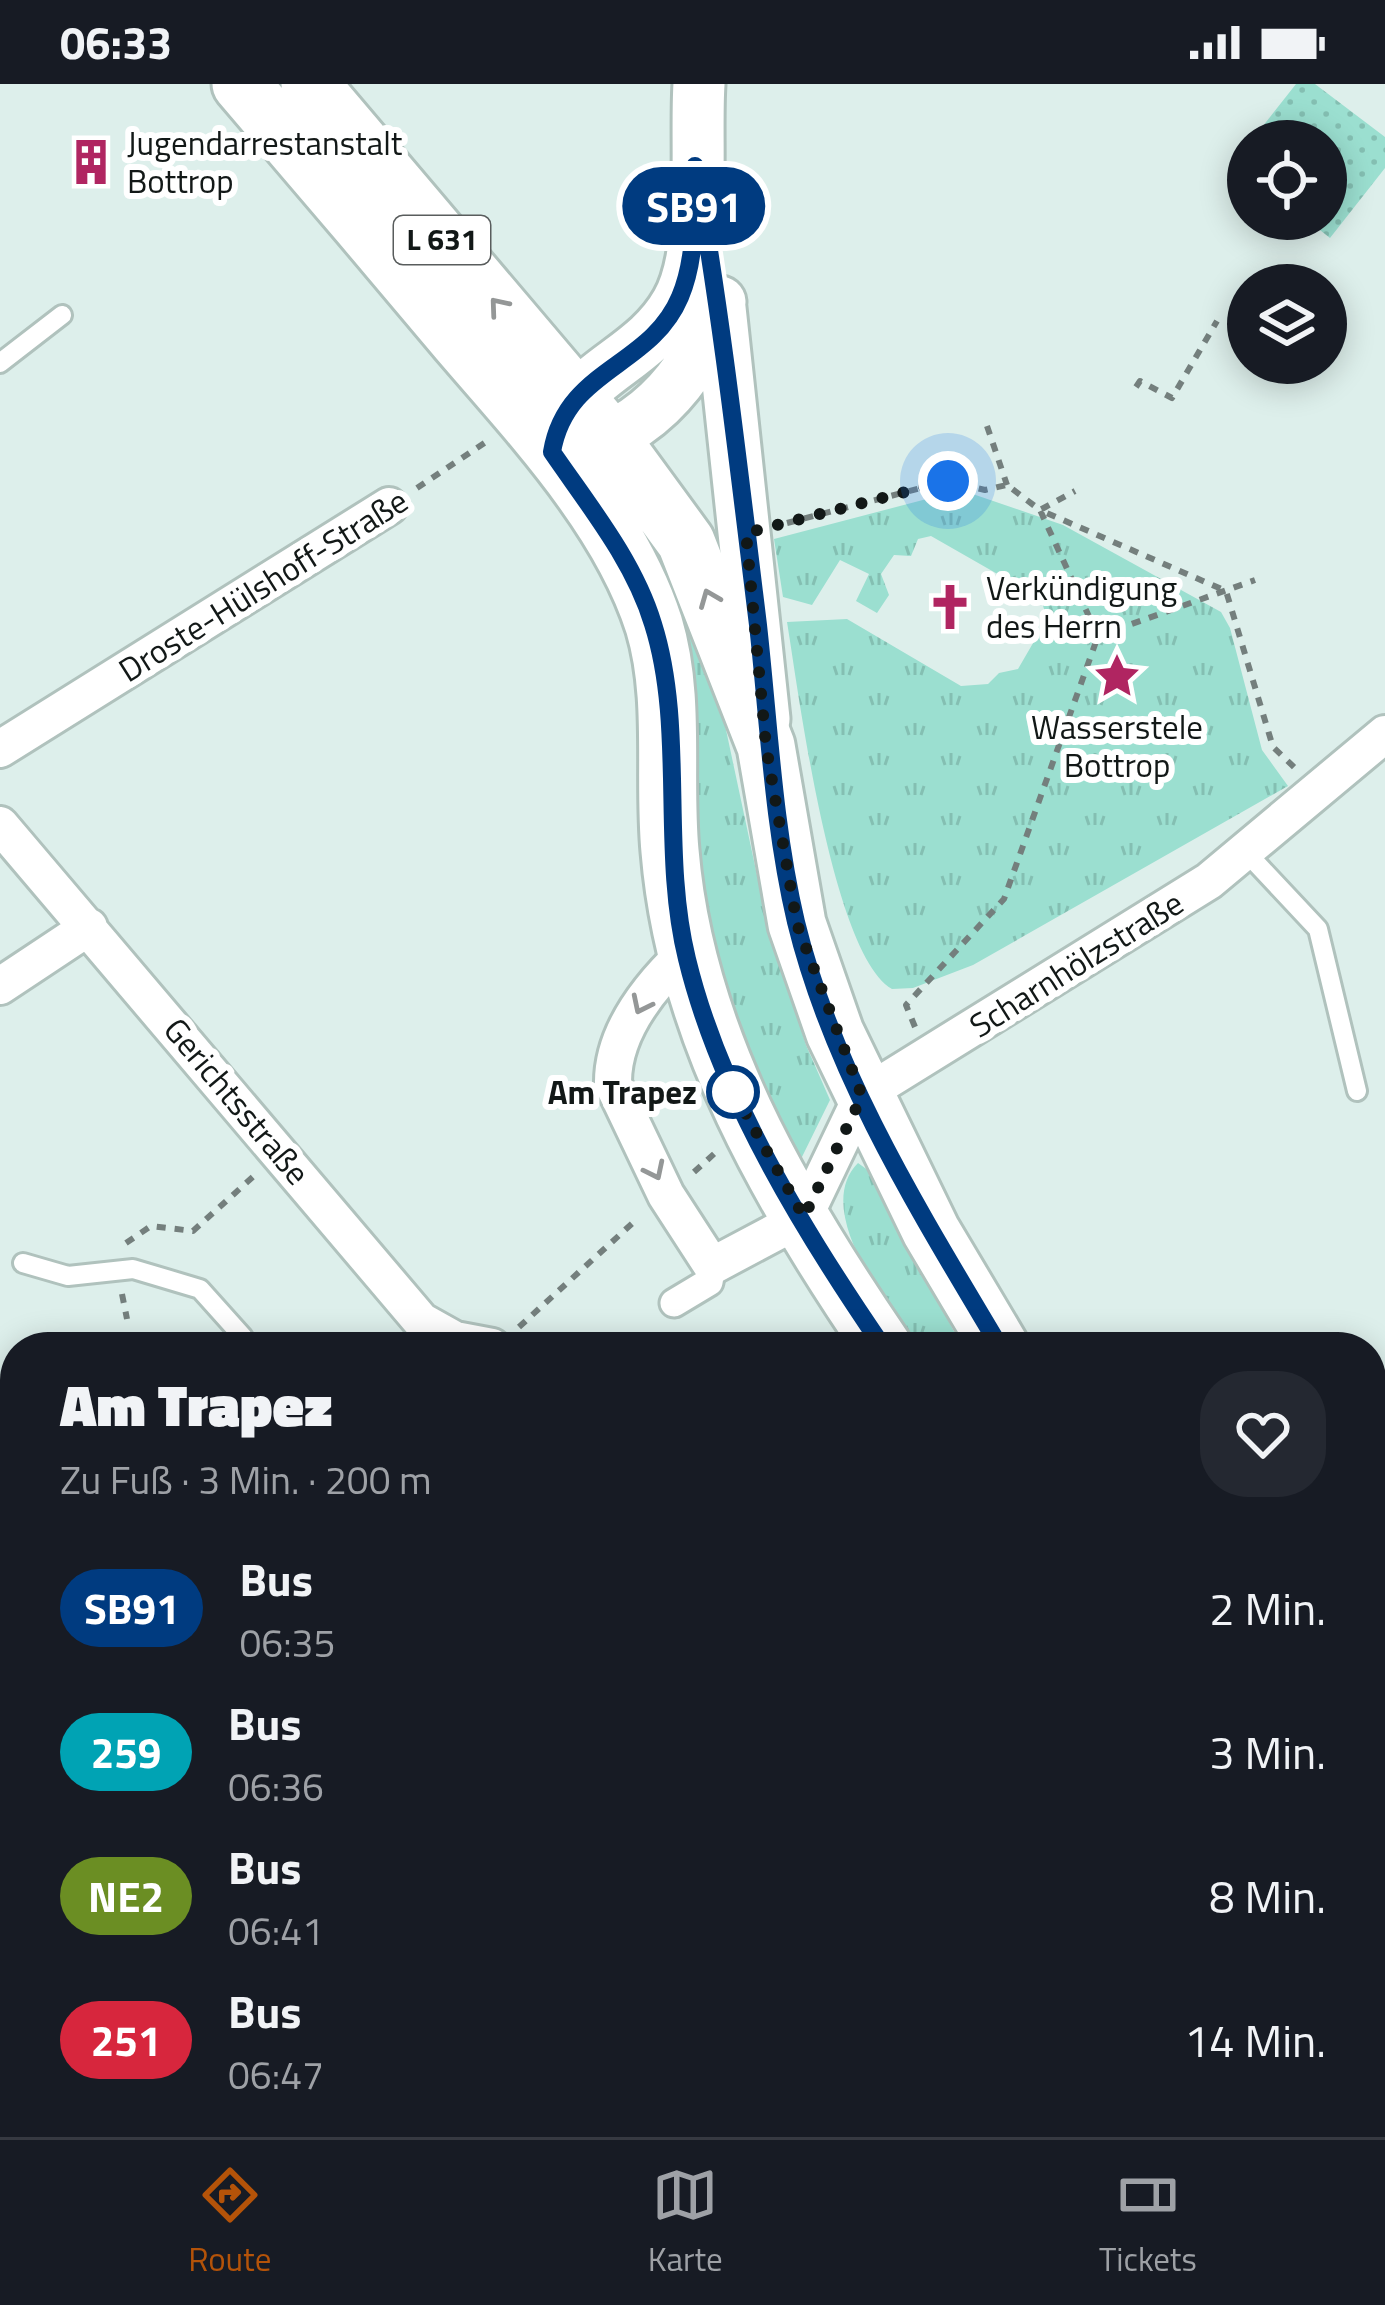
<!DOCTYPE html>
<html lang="de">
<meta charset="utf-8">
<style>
:root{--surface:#171b24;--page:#242831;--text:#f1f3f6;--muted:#9ea1a6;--line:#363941;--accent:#b45309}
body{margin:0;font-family:"Titillium Web",sans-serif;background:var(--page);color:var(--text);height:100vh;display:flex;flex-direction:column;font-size:45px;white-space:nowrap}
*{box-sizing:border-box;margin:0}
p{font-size:39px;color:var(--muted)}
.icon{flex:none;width:66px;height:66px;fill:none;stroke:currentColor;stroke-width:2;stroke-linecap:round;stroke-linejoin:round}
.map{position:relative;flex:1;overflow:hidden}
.details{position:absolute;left:0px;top:1248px;width:1386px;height:807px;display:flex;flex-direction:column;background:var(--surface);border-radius:48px 48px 0 0;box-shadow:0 6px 30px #0003}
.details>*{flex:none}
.badge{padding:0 24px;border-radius:39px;font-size:42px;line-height:78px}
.tools{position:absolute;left:1227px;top:36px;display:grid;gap:24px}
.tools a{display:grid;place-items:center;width:120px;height:120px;border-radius:50%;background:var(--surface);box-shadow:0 6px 30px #0003;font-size:60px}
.you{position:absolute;width:60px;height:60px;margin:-30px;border:9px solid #fff;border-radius:50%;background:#1a73e8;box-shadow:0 0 0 18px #1a73e833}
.map>.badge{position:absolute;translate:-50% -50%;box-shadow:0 0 0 6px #fff}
.round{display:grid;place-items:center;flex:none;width:126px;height:126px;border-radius:48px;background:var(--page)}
.overview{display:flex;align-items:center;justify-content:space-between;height:204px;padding:0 60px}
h1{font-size:57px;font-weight:800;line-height:90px}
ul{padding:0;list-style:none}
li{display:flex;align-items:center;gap:36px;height:144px;padding:0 60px}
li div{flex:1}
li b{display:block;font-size:45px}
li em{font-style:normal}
li .badge{min-width:132px;font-weight:700;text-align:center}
.status{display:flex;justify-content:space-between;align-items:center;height:84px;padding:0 60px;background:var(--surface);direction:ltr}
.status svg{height:33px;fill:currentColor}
.tab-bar{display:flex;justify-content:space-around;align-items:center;height:168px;border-top:3px solid var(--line);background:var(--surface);font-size:33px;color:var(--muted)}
.tab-bar a{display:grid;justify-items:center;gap:6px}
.tab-bar .selected{color:var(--accent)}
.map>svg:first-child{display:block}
.grass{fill:url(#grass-tufts)}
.garden{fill:url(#garden-dots)}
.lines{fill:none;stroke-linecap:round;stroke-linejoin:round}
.service-casing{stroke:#b0c2bd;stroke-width:24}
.pedestrian-casing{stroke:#b0c2bd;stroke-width:33}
.minor-casing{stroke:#b0c2bd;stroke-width:42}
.secondary-casing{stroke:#b0c2bd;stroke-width:57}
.primary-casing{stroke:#b0c2bd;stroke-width:63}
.path{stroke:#747f7d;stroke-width:6;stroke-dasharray:9 9;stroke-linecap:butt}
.service{stroke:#fff;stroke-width:18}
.pedestrian{stroke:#fff;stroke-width:27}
.minor{stroke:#fff;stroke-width:36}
.secondary{stroke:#fff;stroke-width:51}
.primary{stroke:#fff;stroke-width:57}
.oneway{stroke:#949797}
.line-casing{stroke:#fff;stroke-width:27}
.line{stroke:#003b80;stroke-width:18}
.walk{stroke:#121817;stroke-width:12;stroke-dasharray:0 21.6}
.stop-dot{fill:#fff;stroke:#003b80;stroke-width:6}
.labels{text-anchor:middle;stroke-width:12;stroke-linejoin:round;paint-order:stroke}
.shield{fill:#fff;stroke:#595d5d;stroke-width:3}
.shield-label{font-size:30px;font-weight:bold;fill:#121817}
.poi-label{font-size:33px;fill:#121817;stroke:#fff;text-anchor:start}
.street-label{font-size:33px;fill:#121817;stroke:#fff}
.stop-label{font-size:33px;font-weight:bold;fill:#121817;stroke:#fff;text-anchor:end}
</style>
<div class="status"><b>06:33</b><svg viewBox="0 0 49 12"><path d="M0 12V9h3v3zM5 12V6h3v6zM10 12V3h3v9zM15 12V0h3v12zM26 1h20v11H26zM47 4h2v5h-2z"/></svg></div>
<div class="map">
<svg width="1385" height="2053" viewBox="0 0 1385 2053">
<defs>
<pattern id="grass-tufts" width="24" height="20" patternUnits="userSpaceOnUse" patternTransform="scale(3)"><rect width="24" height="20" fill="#9bdfd0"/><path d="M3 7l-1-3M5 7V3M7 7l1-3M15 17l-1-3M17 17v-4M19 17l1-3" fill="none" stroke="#84bfb2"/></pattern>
<pattern id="garden-dots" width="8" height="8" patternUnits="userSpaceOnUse" patternTransform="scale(3)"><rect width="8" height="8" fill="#9bdfd0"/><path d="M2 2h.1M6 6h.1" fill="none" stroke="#84bfb2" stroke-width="1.8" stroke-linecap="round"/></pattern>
</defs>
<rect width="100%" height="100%" fill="#ddefeb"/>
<path class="grass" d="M604 388 649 440 709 566 764 824 806 961 830 1016 799 1079 738 972Z
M961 406 1063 441 1221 528 1230 544 1262 666 1288 702 973 881 913 904 892 905C832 870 799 611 787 538L847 535 961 602 988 600 999 589 1018 585 1047 535 1041 515 931 452 918 455 911 472 894 471 881 490 889 511 877 529 856 517 869 490 840 476 812 521 783 513 774 455Z
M858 1079 872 1089 962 1263H921C889 1226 811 1126 858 1079Z"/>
<path class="garden" d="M1296 0H1315L1385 53V84L1330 154 1306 135H1326V57H1251Z"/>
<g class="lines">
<defs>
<path id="service" d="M0 279 62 231
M1245 767 1318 845 1357 1007
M23 1179 68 1192 133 1185 200 1205 243 1253
M886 2040 890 2053
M363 2053 379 2040"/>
<path id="pedestrian" d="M674 1219 709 1198 712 1182
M0 1714 15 1701"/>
<path id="minor" d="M0 665 389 422
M0 741 421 1237 455 1256 492 1263
M685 869C650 902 612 948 613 1000L666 1111 712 1182 804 1133 862 1012 1209 797 1385 650
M0 902 89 843"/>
<path id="secondary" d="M699 0C695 60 707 167 677 219 640 284 565 288 552 368 638 360 695 296 720 218
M720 224 764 635
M1371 1680 1385 1677
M1371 1751 1385 1745
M264 2053 308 2040
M445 2053 484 2040"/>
<path id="primary" d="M241 0C314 85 387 171 459 257 530 340 620 434 654 541 676 614 663 692 670 767 685 950 781 1114 883 1263
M310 0 610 354 686 458 766 662 797 840 835 949 931 1147 1000 1263
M1211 2040 1213 2053
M1292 2040 1295 2053"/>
</defs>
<use href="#service" class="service-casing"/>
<use href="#pedestrian" class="pedestrian-casing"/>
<use href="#minor" class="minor-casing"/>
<use href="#secondary" class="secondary-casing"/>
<use href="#primary" class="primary-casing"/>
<path class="path" d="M1136 303 1140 297 1172 314 1217 237
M987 342 1007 401
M417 404 486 358
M787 439 948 397 985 406 1007 401 1040 426 1075 407
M1098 552 1255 496
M915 943 906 921 1004 815 1098 552 1040 426 1226 507 1273 663 1295 684
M694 1088 715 1069
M126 1159 151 1142 193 1147 255 1091
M122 1210 127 1235
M519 1243 637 1135
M175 2040 181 2053"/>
<use href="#service" class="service"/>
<use href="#pedestrian" class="pedestrian"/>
<use href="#minor" class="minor"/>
<use href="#secondary" class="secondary"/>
<use href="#primary" class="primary"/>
</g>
<defs><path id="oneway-chevron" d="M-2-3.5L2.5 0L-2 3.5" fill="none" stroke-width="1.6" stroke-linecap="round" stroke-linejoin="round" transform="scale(3)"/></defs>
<g class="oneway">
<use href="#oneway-chevron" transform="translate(498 222) rotate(-130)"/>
<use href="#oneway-chevron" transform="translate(709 514) rotate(-112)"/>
<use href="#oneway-chevron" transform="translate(641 921) rotate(116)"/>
<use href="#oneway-chevron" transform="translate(655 1087) rotate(64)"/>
</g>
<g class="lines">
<defs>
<path id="line" d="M883 1263C804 1148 720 1011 687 875 660 766 686 644 653 540 634 477 589 422 552 368 566 284 650 284 680 213 697 173 694 125 695 82 722 234 739 387 758 541 769 640 773 740 796 838 833 990 921 1130 1000 1263"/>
</defs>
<use href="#line" class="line-casing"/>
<use href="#line" class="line"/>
<path class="walk" d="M733 1008 729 1000 804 1133 862 1012 797 840 766 662 746 449 948 397"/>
</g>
<defs>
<symbol id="building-bare" viewBox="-9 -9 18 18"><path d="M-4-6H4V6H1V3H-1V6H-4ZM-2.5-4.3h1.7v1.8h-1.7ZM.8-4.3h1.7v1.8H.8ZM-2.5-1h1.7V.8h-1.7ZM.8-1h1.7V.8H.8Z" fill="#b02561" stroke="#fff" stroke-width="2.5" paint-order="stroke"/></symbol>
<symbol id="church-bare" viewBox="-9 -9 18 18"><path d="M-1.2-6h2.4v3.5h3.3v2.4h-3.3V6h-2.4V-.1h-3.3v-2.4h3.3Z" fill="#b02561" stroke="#fff" stroke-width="2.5" paint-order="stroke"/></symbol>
<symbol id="sight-bare" viewBox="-9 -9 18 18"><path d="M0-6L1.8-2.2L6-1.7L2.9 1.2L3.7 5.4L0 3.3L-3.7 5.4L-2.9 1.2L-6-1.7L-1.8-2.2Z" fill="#b02561" stroke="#fff" stroke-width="2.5" paint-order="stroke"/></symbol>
</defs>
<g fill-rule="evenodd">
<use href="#building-bare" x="58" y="45" width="66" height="66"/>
<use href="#church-bare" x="917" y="490" width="66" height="66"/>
<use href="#sight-bare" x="1084" y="559" width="66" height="66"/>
</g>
<circle class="stop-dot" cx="733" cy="1008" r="24"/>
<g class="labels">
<rect class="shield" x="394" y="132" width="96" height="48" rx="9"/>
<g class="shield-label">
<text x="442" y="166">L 631</text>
</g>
<g class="poi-label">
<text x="127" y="71">Jugendarrestanstalt<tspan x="127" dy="38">Bottrop</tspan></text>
<text x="986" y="516">Verkündigung<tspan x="986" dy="38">des Herrn</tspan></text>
<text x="1117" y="655" text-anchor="middle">Wasserstele<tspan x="1117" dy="38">Bottrop</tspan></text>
</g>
<g class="street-label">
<text transform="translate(263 501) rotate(-32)" y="12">Droste-Hülshoff-Straße</text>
<text transform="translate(1076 880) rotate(-32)" y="12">Scharnhölzstraße</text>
<text transform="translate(237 1017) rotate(50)" y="12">Gerichtsstraße</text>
</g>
<g class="stop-label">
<text x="697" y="1020">Am Trapez</text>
</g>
</g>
</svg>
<div class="tools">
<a><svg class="icon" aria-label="locate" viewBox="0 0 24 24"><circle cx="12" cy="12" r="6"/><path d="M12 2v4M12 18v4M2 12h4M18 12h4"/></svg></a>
<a><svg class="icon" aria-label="layers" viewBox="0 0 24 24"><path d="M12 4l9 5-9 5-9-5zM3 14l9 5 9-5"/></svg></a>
</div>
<div class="you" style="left:948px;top:397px"></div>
<b class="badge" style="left:694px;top:122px;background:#003b80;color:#fff">SB91</b>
<section class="details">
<div class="overview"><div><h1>Am Trapez</h1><p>Zu Fuß · 3 Min. · 200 m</p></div><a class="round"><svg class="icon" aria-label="heart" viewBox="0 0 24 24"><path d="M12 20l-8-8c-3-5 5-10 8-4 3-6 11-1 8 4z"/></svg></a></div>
<ul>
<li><span class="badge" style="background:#003b80;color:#fff">SB91</span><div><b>Bus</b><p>06:35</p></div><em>2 Min.</em></li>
<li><span class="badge" style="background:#00a3b4;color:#fff">259</span><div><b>Bus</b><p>06:36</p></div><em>3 Min.</em></li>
<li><span class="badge" style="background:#6b8e23;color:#fff">NE2</span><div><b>Bus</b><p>06:41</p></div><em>8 Min.</em></li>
<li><span class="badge" style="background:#d7263d;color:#fff">251</span><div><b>Bus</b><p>06:47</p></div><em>14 Min.</em></li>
</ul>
</section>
</div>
<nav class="tab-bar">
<a class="selected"><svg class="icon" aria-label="directions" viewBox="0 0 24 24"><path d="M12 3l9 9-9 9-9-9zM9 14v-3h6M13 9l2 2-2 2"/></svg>Route</a>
<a><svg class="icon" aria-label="map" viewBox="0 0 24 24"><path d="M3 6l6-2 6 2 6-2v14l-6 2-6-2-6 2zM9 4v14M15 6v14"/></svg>Karte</a>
<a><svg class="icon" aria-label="tickets" viewBox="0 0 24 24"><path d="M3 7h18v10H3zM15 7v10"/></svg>Tickets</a>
</nav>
